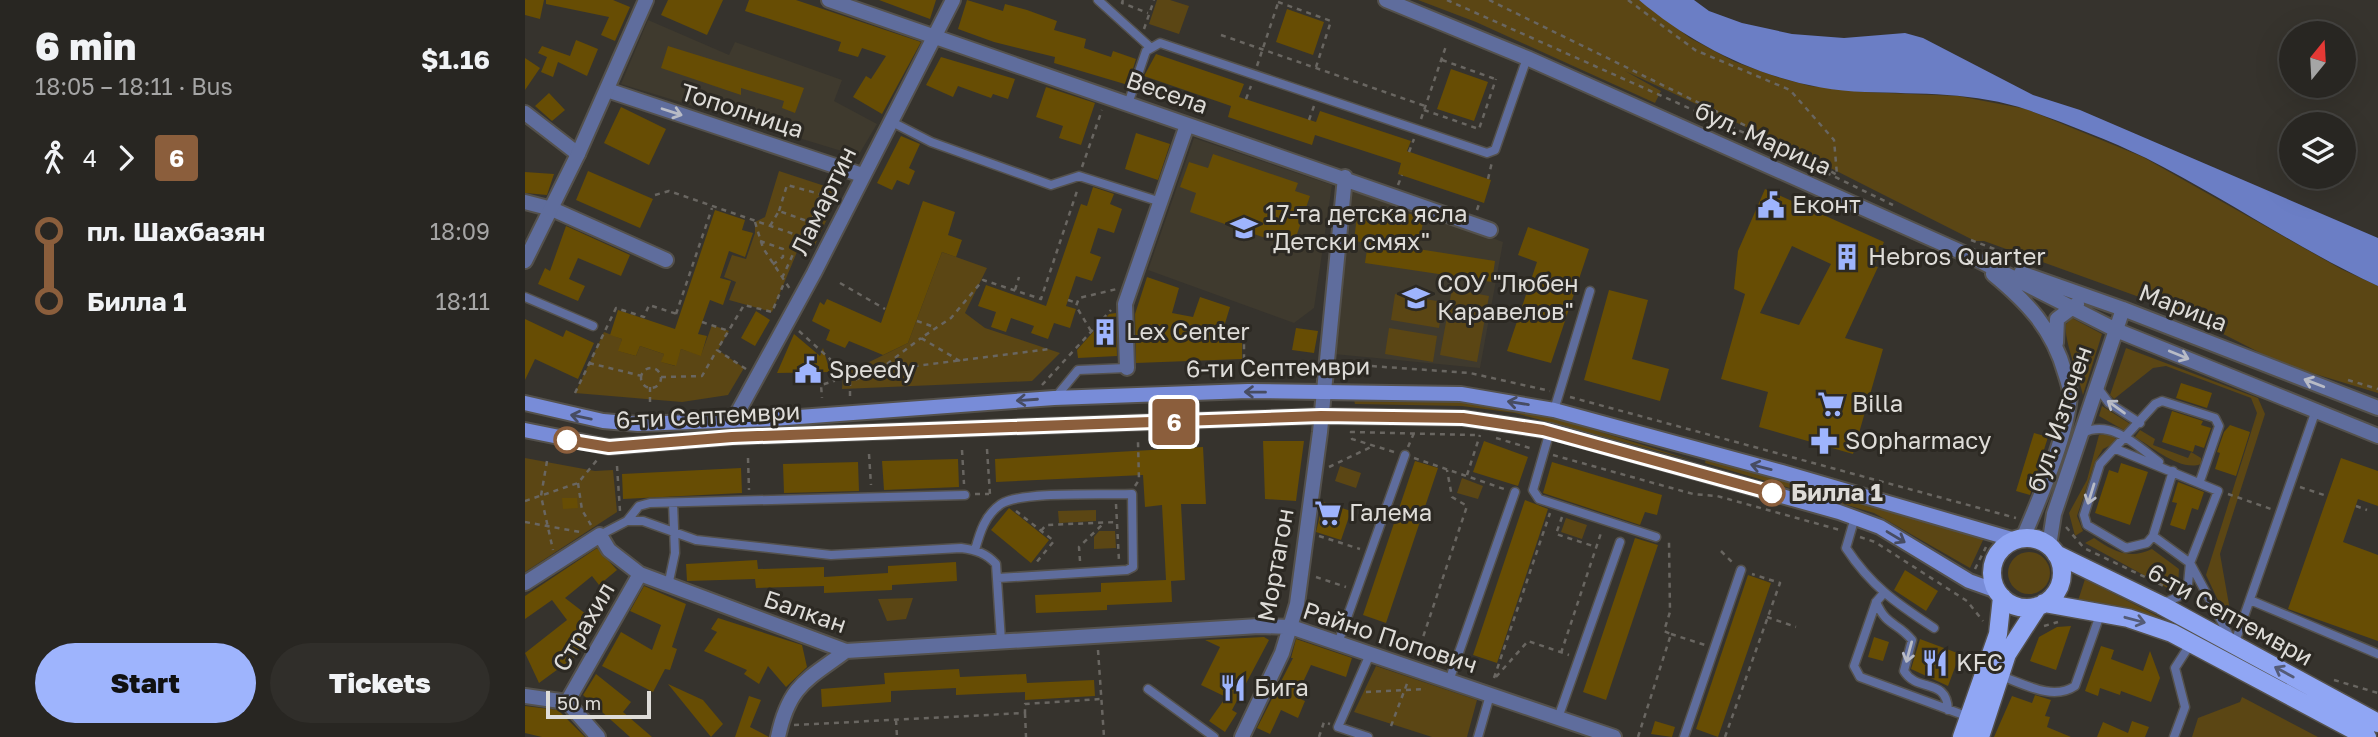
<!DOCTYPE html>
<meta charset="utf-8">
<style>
:root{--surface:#282622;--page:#302e2a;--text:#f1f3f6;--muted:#a5a5a5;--line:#444340;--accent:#9eb4fd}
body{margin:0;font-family:"Golos Text",sans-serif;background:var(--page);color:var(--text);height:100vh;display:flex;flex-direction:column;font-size:26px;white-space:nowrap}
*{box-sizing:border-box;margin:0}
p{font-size:23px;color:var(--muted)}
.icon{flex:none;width:38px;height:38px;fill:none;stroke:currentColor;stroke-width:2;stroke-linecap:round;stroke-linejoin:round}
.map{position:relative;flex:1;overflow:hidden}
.panel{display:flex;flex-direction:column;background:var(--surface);width:525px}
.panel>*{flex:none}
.badge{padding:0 14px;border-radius:5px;font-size:24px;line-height:46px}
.needle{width:46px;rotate:18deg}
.controls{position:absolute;left:1754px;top:21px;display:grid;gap:14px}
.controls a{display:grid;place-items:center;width:77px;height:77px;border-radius:50%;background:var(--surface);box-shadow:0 7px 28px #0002,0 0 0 2px var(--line);font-size:35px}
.scale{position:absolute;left:21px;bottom:18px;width:105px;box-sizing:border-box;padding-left:7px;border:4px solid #dedcd8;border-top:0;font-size:19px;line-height:24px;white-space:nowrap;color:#dedcd8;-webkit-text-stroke:5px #2c2923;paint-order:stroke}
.map>.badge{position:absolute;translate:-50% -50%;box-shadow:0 0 0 4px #fff}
.legs{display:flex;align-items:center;gap:10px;height:77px;padding:0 35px;font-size:23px}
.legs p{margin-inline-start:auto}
.head{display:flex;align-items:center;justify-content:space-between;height:119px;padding:0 35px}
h1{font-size:38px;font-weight:800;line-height:52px}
.action{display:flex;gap:14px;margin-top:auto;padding:14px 35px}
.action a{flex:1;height:80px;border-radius:42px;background:var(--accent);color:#111;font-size:28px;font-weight:800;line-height:80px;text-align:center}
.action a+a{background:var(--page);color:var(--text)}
ul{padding:0 35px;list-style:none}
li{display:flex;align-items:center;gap:24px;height:70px;font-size:26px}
li i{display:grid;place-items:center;width:10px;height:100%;margin:0 9px;background:currentColor}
li i::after{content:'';width:18px;height:18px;margin:-9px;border:5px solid;border-radius:50%;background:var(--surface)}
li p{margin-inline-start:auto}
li:first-child i{background:linear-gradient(#0000 50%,currentColor 0)}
li:last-child i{background:linear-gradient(currentColor 50%,#0000 0)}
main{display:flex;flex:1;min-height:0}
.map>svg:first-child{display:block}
.built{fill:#3f3a2e}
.green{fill:#5b4614}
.water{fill:#6b7ec5}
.building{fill:#674d04;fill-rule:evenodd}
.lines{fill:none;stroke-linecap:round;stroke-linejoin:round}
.service-casing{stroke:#54514c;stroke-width:11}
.minor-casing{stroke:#54514c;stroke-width:18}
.tertiary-casing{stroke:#54514c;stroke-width:18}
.secondary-casing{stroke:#54514c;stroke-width:18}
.primary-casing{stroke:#54514c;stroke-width:21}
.path{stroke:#696661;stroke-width:2.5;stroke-dasharray:5 5;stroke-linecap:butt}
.service{stroke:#5f6d9d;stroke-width:8}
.minor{stroke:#5f6d9d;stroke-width:14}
.tertiary{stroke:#5f6d9d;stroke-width:14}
.secondary{stroke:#788cd8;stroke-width:14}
.primary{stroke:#90a6f4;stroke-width:18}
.oneway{stroke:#b8bbc6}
.oneway2{stroke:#474c62}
.oneway3{stroke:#545b77}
.line-1-casing{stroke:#fff;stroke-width:16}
.line-1{stroke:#8b5e3c;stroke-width:10}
.stop-1-dot{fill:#fff;stroke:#8b5e3c;stroke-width:3.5}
.labels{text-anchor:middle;stroke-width:6;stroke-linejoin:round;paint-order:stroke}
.street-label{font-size:24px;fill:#dedcd8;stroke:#2c2923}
.poi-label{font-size:24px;fill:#dedcd8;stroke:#2c2923;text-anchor:start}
.stop-label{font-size:24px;font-weight:bold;fill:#dedcd8;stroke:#2c2923;text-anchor:start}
</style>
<main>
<section class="panel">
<div class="head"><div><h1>6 min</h1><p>18:05 – 18:11 · Bus</p></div><b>$1.16</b></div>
<div class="legs"><svg class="icon" aria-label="walk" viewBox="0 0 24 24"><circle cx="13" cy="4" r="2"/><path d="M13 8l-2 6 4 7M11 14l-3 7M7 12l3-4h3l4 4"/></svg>4<svg class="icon" aria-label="forward" viewBox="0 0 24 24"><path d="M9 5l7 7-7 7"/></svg><b class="badge" style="background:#8b5e3c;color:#fff">6</b></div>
<ul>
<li><i style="color:#8b5e3c"></i><b>пл. Шахбазян</b><p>18:09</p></li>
<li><i style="color:#8b5e3c"></i><b>Билла 1</b><p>18:11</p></li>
</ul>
<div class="action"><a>Start</a><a>Tickets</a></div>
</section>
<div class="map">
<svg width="1853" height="737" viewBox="0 0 1853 737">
<rect width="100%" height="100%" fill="#36332d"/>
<path class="built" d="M123 20 204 55 210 42 317 80 309 101 352 124 333 156 96 84Z
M669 138 807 185 789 308 769 323 623 270Z
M824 184 978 242 955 368 809 354Z"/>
<path class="green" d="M632 0H645L664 6 654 34 624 24Z
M893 0H1114L1165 38 1210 62 1252 77 1285 86 1339 92 1433 96 1501 109 1618 157 1816 269 1853 286V393L1757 364 1653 311 1459 241H1450L1264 147 1100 71 1136 91 1130 103 951 22Z
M254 171 315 191 290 245 277 240 247 312 204 300 211 282 199 277 207 255 221 259 230 233V222L240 217Z
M417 252 462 268 440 313 460 328 535 353 507 381 317 389 319 365 334 367 383 343Z
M927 289 964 296 952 362 915 355Z
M870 294 918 302 914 328 866 320Z
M1547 318 1577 334 1558 395C1554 377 1538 338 1541 324Z
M187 325 204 331 193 350 219 368 203 395 157 402 50 393 79 332 97 339 94 351 111 356 115 346 139 354 137 362 150 366 156 349 176 355Z
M864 328 912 336 908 362 860 354Z
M1601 348 1733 398 1740 414 1695 554 1706 616 1698 611 1681 575 1732 413 1726 398 1641 366 1628 368 1589 399 1585 395Z
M829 400 939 402 991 409 1027 417 1170 461 990 413 937 406 830 404Z
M1577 406 1607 425 1602 432 1574 416Z
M1615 430 1630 439 1628 445 1663 458 1666 452 1676 458V464C1656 472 1627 447 1610 437Z
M1582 434 1590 438V443L1578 449 1570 462 1552 516 1558 531 1550 536 1544 513 1562 480 1574 435Z
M0 458 70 471 88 470 92 512 0 572Z
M1181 459 1459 538 1445 568 1349 513 1180 463Z
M815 466 836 473 831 488 810 481Z
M937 478 958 486 953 499 932 493Z
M571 510V521L534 523 533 511Z
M1041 518 1062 525 1057 539 1036 532Z
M574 531H590L591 548 569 549V537Z
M1569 538C1588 551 1604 560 1627 549L1654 569 1653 586 1646 590 1560 543Z
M1483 573a21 21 0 1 1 42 0a21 21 0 1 1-42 0Z
M1560 579 1650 625 1647 629 1551 607Z
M388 598 381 619 362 621 353 599Z
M851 666 952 700 942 737H907L829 712Z
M1717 697 1793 737H1667L1673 718 1715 702Z"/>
<path class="water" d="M1114 0H1169L1184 11 1217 23 1267 34 1319 38 1380 33 1398 38 1508 95 1555 110 1853 238V286C1773 249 1700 198 1621 158 1584 140 1542 124 1503 110 1451 92 1394 94 1340 92 1257 89 1177 53 1114 0Z"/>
<path class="building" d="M0 0H19L15 19 0 15Z
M21 0H88L105 7 90 41 76 35 84 17 21 4Z
M143 0H198L182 35 136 15Z
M224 0H271L396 42 357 114 328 97 341 76 346 79 361 56 337 48 333 57 313 51 316 42 220 11Z
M354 0H411L405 19Z
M442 0 478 11 480 4 502 10 532 21 529 30 561 39 559 48 586 57 588 51 611 59 603 85 529 63 530 57 469 42 433 29Z
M762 9 799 22 788 55 751 42Z
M51 40 73 49 62 76 33 62 28 77 16 72 22 57 13 53 17 46 45 56Z
M143 46 279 88 270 113 257 108 259 101 216 88V95L136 68Z
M631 54 719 84 714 97 791 122 795 111 886 141 882 151 966 180 959 203 873 174 876 163 790 135 787 145 703 117 706 106 619 76Z
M416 57 490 79 483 99 468 94 466 98 433 86 428 97 401 85Z
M0 58 15 68 0 90Z
M926 69 963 82 949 121 912 109Z
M521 87 570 103 556 145 534 138 538 126 511 117Z
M24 93 40 110 27 121 10 106Z
M96 107 141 129 124 165 79 143Z
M611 133 645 144 633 180 600 169Z
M376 136 395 144 384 168 390 171 384 185 372 180 367 190 352 183Z
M688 154 773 183 770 191 785 196 770 240 755 235 752 242 665 212 671 193 655 187 664 162 683 168Z
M63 171 128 199 115 228 51 200Z
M0 172 29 174 22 195 0 193Z
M568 187 589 194 585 204 597 209 589 233 573 228 565 253 576 257 567 281 551 276 541 306 551 309 545 328 529 323 523 339 506 333 509 326 486 318 481 332 466 327 471 312 453 306 461 285 521 306 556 204 562 206Z
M1240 189 1359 242 1349 266 1353 267 1320 338 1358 349 1328 454 1234 427 1243 392 1196 379 1220 294 1209 289 1213 251ZM1267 246 1306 264 1274 325 1235 313Z
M398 201 430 212 423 235 437 240 431 257 417 252 383 343 358 355 324 341 320 348 301 340 305 330 287 321 295 302 299 305 302 299 356 323Z
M862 209 899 217 893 249 970 261 967 282 840 263 843 243 829 241 832 216 860 220Z
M190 210 220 220 217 230 228 233 220 257 204 251 195 278 206 281 198 305 185 300 173 334 182 336 176 356 156 349 151 366 136 362 139 354 115 346 111 356 93 351 97 339 85 335 93 310 150 329Z
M41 226 105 255 96 276 53 258 44 279 60 286 53 301 13 284 20 268 25 271Z
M1003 227 1064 249 1026 363 982 351 1012 262 993 255Z
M622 277 654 288 647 313 668 317 675 297 705 307 694 343H717V359L611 363 610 314Z
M1084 290 1123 300 1107 359 1144 369 1135 401 1059 380Z
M231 311 245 320 230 346 216 338Z
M591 313 592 356 553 358 552 350 584 314Z
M0 319 38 337 41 330 69 343 53 379 10 359 0 380Z
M771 328 793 331 789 353 767 350Z
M269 334 295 356 298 348 305 372 252 373Z
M1656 383 1687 393 1682 408 1651 398Z
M1647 411 1678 421 1676 425 1686 428 1679 448 1670 445 1668 452 1637 442Z
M1705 425 1725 432 1711 476 1690 469 1695 453 1692 452 1699 432Z
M1509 433 1523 437 1505 495 1491 491Z
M738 441H779L771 501 740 499Z
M959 441 1003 457 993 486 948 472Z
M678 447 681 504H656L660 580 646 581 647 602 582 605V610L511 613 510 595 576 592V583L641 580 637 505 620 507 618 475 471 482 470 459Z
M1816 458 1853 471V506L1833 499 1818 542 1853 555V641L1763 609Z
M433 459 434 487 359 490 357 461Z
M890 461 913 468 861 623 838 615Z
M333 462 334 491 259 493 258 464Z
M1027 462 1137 495 1132 515 1120 512 1115 525 1018 493Z
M1596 463 1623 472 1605 525 1570 513 1584 470 1593 473Z
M216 468 217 493 98 499 97 474Z
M1653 482 1679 492 1673 510 1667 508 1660 530 1645 525 1652 503 1647 502Z
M37 498H52L53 508 38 509Z
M1000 500 1023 509 972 663 948 655Z
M798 502 826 511 816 540 791 532Z
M484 508 524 540 506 563 466 530Z
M1110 538 1133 545 1081 700 1058 692Z
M72 548 92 570 74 585 67 576 40 598 70 621 51 656 14 683 0 653 42 620 27 600 0 619V596Z
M232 560 233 569 299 567V577L363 573V566L431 562 432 581 367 585V590L299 593V586L231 588 230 579 162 581 161 564Z
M1380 570 1413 591 1401 611 1369 590Z
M1223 575 1246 583 1193 737 1171 729Z
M119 586 161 604 147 647 152 649 145 670 140 669 128 692 77 666 96 632 127 650 136 625 105 611Z
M193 618 277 645 282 667 261 687 243 666 234 684 219 674 222 670 179 651 192 632 186 629Z
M1546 626 1531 670 1505 661 1514 637 1532 627Z
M739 637 744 640 707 710 712 713 700 732 684 721 701 697 676 685 695 647 680 640Z
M1349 637 1364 642 1358 661 1343 657Z
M771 639 827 658 821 677 786 665 771 697 780 701 773 718 756 710 745 734 732 728 768 658H766Z
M1395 639 1435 654 1423 686 1386 669Z
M1576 646 1589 650 1586 659 1618 671 1625 651 1635 678 1626 702 1596 691 1595 695 1575 688 1573 696 1560 691Z
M911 649 927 654 922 667 906 661Z
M434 669 435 677 501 674 502 683 569 680 570 696 500 700V692L431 695V688L366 691V702L297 707 296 689 360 684 359 673Z
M71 674 106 702 98 712 127 737H105L58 695Z
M143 684 178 700 198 724 186 737Z
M1510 695 1526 700 1520 716 1525 717 1522 727 1546 737H1469L1487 696 1507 703Z
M224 696 236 700 225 727 244 737H210Z
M0 706 33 710 60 737H17L0 733Z
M1130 721 1150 727 1147 737 1126 734Z
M1607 721 1624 727 1620 737H1572L1578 722 1603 733Z"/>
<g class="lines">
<defs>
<path id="service" d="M573 0 625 47
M603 104 621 51 635 43 962 153 970 150 1002 58
M365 121 406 142 526 185 554 176 636 202
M0 297 68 326
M1572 387 1584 403 1615 423
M530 398 553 370 602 368
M1029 410 1065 291
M1025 431 1008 490 1014 499 1131 537
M1558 433C1586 419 1611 445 1634 462
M1591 449 1693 491 1665 563 1663 584 1657 595 1639 603
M1648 471 1628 536 1622 543 1601 548 1562 525 1559 515 1575 464 1630 404 1637 401 1690 418 1694 426 1675 481
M1330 517 1321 548C1346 586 1371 603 1409 628
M102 521 114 506 125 503 440 495
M75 535 102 521H118L171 540 306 555 436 548C451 550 461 553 471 564L476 641
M1628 536 1665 563 1706 639
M450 550C455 532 460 515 476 504 496 491 579 495 607 494L608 567 602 570 473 578
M143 586 150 553 148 503
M1358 594 1351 602 1329 666 1335 677 1444 717
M1725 600 1853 654
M1351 602C1362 627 1371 621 1387 640L1379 671C1392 693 1422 677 1423 710
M813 643 880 455
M1709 645 1791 410
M1476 676C1499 684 1528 701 1550 686L1576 612
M924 681 990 492
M623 689 689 737
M1033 718 1095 542
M843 737 813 727 845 654
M953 737 965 695
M1159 737 1216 570
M1649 737 1660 707 1650 668 1666 643"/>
<path id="minor" d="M304 0 965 230
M82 90 337 175
M0 113 53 154
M0 202 27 209 141 260
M602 368 600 304 662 125
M208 421 289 273 428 0
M0 583 75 535 84 550 115 574 321 651 734 626 766 627 1089 737
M0 696 42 702 73 737
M42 702 115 574
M253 737C264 685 282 680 321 651
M717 737 757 653 772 604 795 432 820 177"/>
<path id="tertiary" d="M861 0 1002 58 1445 256 1591 330 1853 436
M0 261 53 154 121 0
M1496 273 1598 309 1853 408
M1468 274C1502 302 1528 329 1540 373 1542 379 1545 387 1545 394 1543 434 1514 500 1498 538
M1531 343 1532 319 1552 304
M1524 546 1529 514 1598 309"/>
<path id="secondary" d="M0 403 78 421 113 424 247 419 529 398 723 391 936 394 1029 410 1257 472 1490 540
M0 430 84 447 207 437 796 416 938 418 1025 431 1314 512 1355 527 1444 581 1472 591"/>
<path id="primary" d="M1467 573a35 35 0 1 1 70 0a35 35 0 1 1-70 0Z
M1531 554 1636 605 1853 723
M1519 603 1603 618 1647 633 1842 737
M1437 737 1473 634 1477 597
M1455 737 1482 654 1513 606"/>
</defs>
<use href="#service" class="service-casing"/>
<use href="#minor" class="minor-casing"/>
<use href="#tertiary" class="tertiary-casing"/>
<use href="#secondary" class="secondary-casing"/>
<use href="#primary" class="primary-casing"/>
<path class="path" d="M598 0 597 3 623 13
M922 0 1260 151 1270 162
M964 0 1264 147 1275 160 1368 205
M1103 0 1170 50 1265 90 1309 140 1312 175 1267 149
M753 2 806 21 791 67
M619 29 629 0
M696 35 900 106
M917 60 973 80
M732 66 754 0
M721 99 726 86
M899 110 954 129 971 79
M896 119 921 46
M784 120 789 106
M884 152 889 139
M557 167 577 110
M963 179 967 162
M873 185 877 175
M130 195 144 191 289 241
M952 210 955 201
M254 211 262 185 313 199
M287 221 295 194
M230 222 238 248 265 289
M245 226 254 211 296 226
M1446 240 1495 259
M235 241 258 249V257L247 265
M257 278 276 237
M315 283 360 309
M490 290 494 277
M543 300 552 303
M151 314 187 208
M392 321 412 328
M177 322 204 331
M274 331 305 359 309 381 296 385 297 398
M566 331 551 306 554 298 592 289
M716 335 719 341V378
M435 361 396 338 426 318 458 280 516 299 553 188
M64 363 117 376
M817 364 945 373 1025 391
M116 378a10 10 0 1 1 20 0a10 10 0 1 1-20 0Z
M221 369 192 350 219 305 247 312 259 283
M354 370 396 338
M735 376 746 370 786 368
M136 377 177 376 192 350
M1823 380 1853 389
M517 385 586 310
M125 387V404
M50 393 91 308 119 317 124 305 155 315
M325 396V382L351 371 525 349
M1045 397 1491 518
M971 438 1008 449
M883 447 889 433
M462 449 465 495
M437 450 439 484
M869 452 827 439 826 432 950 435
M344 454 346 485
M1028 455 1168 494 1192 496 1315 530
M223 458 224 490
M889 458 979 489
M22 461 16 496 28 550
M92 466 95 511
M804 467 848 446
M942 475 955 435
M53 483 57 510 66 525
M610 486 614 480 613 442
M1775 487 1802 496
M450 494H464
M1703 494 1746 509
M0 501 53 483 72 460
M591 504 594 561
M1831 506 1842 510
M491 511 529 541 510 564
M1037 517 1031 534 1071 547
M0 522 55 532
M1541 527 1559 548 1645 589
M516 531 521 525 592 522
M794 536 835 549
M1335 537 1350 542 1442 601 1458 621
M1196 551 1209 564
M555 561 554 547 579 523
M1450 569 1461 547
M791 577 821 587
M1242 617 1271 627
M1519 626 1533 622
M1725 630 1782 665
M1146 634 1180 645
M573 650 579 737
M1036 653 1077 530
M892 655 942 506 927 497 922 470
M971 677 1003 641 1044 655
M969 678 1025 513
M1809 680 1853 693
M841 692 901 689
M500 713 501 737
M371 720 372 737
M269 725 500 713V704L576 699
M866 726 883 681
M794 737 799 722 805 724
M1113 737 1146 634 1139 631 1145 612 1144 542
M1200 737 1255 583 1227 574"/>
<use href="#service" class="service"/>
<use href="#minor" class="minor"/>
<use href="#tertiary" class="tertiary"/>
<use href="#secondary" class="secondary"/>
<use href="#primary" class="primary"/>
</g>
<defs><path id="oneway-shaft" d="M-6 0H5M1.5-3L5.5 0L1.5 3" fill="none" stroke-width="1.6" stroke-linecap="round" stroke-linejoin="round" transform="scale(1.75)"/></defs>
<g class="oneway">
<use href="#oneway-shaft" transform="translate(147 112) rotate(18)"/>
<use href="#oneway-shaft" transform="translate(1654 355) rotate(22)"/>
<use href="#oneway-shaft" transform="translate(1789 383) rotate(-159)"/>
<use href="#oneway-shaft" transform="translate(1591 407) rotate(-144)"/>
<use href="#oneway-shaft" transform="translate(1566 494) rotate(107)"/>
<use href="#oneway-shaft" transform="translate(1384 652) rotate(105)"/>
</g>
<g class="oneway2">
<use href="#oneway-shaft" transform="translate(730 392) rotate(-179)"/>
<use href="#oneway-shaft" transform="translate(502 400) rotate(176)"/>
<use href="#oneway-shaft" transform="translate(993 403) rotate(-171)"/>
<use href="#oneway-shaft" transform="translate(56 417) rotate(-168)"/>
<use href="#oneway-shaft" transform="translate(1236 467) rotate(-166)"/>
<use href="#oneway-shaft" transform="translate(1371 537) rotate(31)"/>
</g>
<g class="oneway3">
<use href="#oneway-shaft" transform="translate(1610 620) rotate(15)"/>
<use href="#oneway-shaft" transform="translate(1759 672) rotate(-151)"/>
</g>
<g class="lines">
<defs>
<path id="line-1" d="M42 440 84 447 207 437 796 416 938 418 1018 430 1247 493"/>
</defs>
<use href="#line-1" class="line-1-casing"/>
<use href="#line-1" class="line-1"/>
</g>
<defs>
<symbol id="civic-bare" viewBox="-9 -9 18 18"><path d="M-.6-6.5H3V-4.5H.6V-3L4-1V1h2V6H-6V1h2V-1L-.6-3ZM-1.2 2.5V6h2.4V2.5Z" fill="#9eb4fd" stroke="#2c2923" stroke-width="2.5" paint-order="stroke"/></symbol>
<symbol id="school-bare" viewBox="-9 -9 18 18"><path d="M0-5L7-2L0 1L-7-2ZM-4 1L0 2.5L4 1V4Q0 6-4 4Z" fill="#9eb4fd" stroke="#2c2923" stroke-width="2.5" paint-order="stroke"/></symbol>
<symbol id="building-bare" viewBox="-9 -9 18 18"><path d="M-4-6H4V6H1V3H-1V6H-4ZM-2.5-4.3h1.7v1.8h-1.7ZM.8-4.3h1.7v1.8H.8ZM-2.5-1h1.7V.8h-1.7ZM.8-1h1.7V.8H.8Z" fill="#9eb4fd" stroke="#2c2923" stroke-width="2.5" paint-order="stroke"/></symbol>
<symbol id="supermarket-bare" viewBox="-9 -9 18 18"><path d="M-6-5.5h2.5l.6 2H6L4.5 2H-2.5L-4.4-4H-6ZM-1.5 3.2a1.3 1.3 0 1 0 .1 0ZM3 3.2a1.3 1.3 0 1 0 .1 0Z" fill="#9eb4fd" stroke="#2c2923" stroke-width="2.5" paint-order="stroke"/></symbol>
<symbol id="pharmacy-bare" viewBox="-9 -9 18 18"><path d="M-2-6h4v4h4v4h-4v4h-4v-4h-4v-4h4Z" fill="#9eb4fd" stroke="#2c2923" stroke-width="2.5" paint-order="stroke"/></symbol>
<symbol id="restaurant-bare" viewBox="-9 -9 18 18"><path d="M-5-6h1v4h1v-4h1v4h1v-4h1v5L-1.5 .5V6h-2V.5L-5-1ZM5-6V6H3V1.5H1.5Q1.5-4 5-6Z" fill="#9eb4fd" stroke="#2c2923" stroke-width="2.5" paint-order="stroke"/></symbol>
</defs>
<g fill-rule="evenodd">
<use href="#civic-bare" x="1227" y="186" width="38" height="38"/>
<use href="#school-bare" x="700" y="209" width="38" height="38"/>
<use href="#building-bare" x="1303" y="238" width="38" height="38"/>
<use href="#school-bare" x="872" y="279" width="38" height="38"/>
<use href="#building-bare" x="561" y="313" width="38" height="38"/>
<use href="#civic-bare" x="264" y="351" width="38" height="38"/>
<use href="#supermarket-bare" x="1287" y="385" width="38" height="38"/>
<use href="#pharmacy-bare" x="1280" y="422" width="38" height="38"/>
<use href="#supermarket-bare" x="784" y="494" width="38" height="38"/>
<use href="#restaurant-bare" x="1391" y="644" width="38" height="38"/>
<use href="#restaurant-bare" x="689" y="669" width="38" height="38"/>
</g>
<g class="stop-1-dot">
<circle cx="42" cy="440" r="12"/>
<circle cx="1247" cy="493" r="12"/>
</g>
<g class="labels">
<g class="street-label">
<text transform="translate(642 93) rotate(19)" y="8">Весела</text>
<text transform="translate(217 111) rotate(18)" y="8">Тополница</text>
<text transform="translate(1238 139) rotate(24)" y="8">бул. Марица</text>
<text transform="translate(299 201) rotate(-64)" y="8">Ламартин</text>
<text transform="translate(1658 308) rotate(21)" y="8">Марица</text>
<text transform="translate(753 368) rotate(-1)" y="8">6-ти Септември</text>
<text transform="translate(183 416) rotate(-3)" y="8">6-ти Септември</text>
<text transform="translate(1535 419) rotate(-71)" y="8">бул. Източен</text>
<text transform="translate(751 565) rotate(-80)" y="8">Мортагон</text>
<text transform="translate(280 612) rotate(19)" y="8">Балкан</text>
<text transform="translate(1705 615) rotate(29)" y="8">6-ти Септември</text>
<text transform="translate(59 627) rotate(-60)" y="8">Страхил</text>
<text transform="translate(865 638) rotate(18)" y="8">Райно Попович</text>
</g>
<g class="poi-label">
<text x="1267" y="213">Еконт</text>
<text x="740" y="222">17-та детска ясла<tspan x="740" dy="28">"Детски смях"</tspan></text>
<text x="1343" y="265">Hebros Quarter</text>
<text x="912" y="292">СОУ "Любен<tspan x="912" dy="28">Каравелов"</tspan></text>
<text x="601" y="340">Lex Center</text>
<text x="304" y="378">Speedy</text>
<text x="1327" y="412">Billa</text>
<text x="1320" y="449">SOpharmacy</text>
<text x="824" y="521">Галема</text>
<text x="1431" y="671">KFC</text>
<text x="729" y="696">Бига</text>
</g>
<g class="stop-label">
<text x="1266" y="501">Билла 1</text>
</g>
</g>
</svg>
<div class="controls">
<a><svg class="needle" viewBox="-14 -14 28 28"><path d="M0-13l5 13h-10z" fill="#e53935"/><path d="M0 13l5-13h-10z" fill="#a5a5a5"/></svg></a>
<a><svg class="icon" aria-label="layers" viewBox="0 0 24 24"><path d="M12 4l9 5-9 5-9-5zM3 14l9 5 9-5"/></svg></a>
</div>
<div class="scale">50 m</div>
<b class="badge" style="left:649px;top:422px;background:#8b5e3c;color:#fff">6</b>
</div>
</main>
